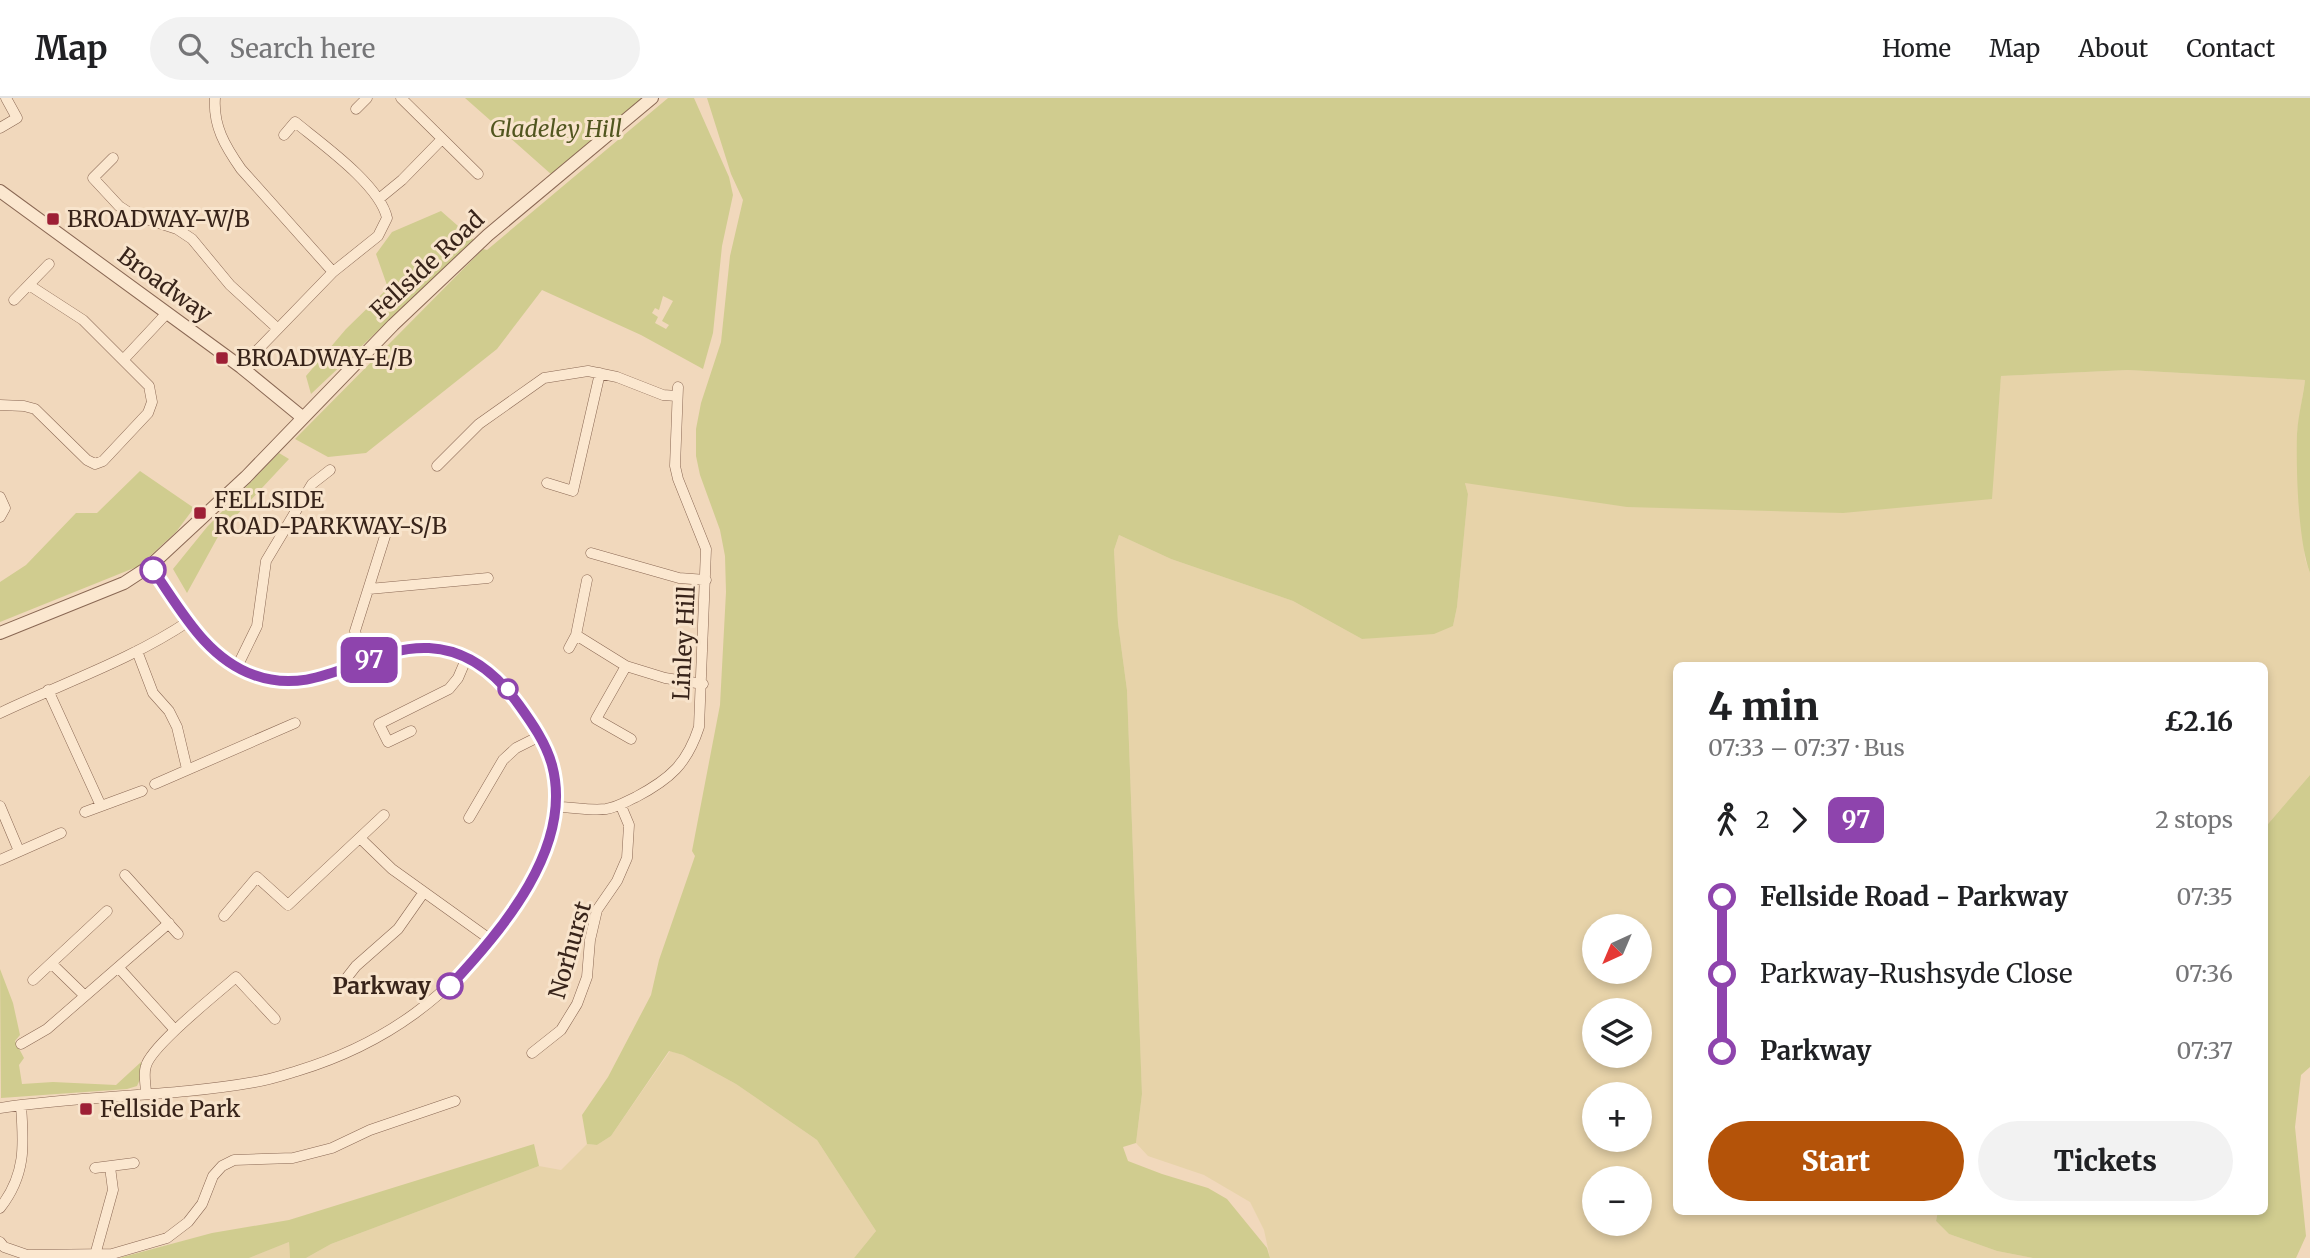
<!DOCTYPE html>
<meta charset="utf-8">
<style>
:root{--surface:#fff;--page:#f2f2f2;--text:#202124;--muted:#757577;--line:#e0e0e0;--accent:#b45309}
body{margin:0;font-family:Merriweather,serif;background:var(--page);color:var(--text);height:100vh;display:flex;flex-direction:column;font-size:26px;white-space:nowrap}
*{box-sizing:border-box;margin:0}
p{font-size:23px;color:var(--muted)}
.icon{flex:none;width:38px;height:38px;fill:none;stroke:currentColor;stroke-width:2;stroke-linecap:round;stroke-linejoin:round}
.map{position:relative;flex:1;overflow:hidden}
.panel{position:absolute;left:1673px;top:564px;width:595px;height:553px;display:flex;flex-direction:column;background:var(--surface);border-radius:10px;box-shadow:0 4px 10px #0003}
.panel>*{flex:none}
.badge{padding:0 14px;border-radius:10px;font-size:24px;line-height:46px}
.needle{width:46px;rotate:224deg}
.fabs{position:absolute;left:1582px;top:816px;display:grid;gap:14px}
.fabs a{display:grid;place-items:center;width:70px;height:70px;border-radius:50%;background:var(--surface);box-shadow:0 4px 10px #0003;font-size:35px}
.map>.badge{position:absolute;translate:-50% -50%;box-shadow:0 0 0 4px #fff}
.legs{display:flex;align-items:center;gap:10px;height:77px;padding:0 35px;font-size:23px}
.legs p{margin-inline-start:auto}
.head{display:flex;align-items:center;justify-content:space-between;height:119px;padding:0 35px}
h1{font-size:38px;font-weight:800;line-height:52px}
.primary-button{display:flex;gap:14px;margin-top:auto;padding:14px 35px}
.primary-button a{flex:1;height:80px;border-radius:42px;background:var(--accent);color:#fff;font-size:28px;font-weight:800;line-height:80px;text-align:center}
.primary-button a+a{background:var(--page);color:var(--text)}
ul{padding:0 35px;list-style:none}
li{display:flex;align-items:center;gap:24px;height:77px;font-size:26px}
li i{display:grid;place-items:center;width:10px;height:100%;margin:0 9px;background:currentColor}
li i::after{content:'';width:18px;height:18px;margin:-9px;border:5px solid;border-radius:50%;background:var(--surface)}
li p{margin-inline-start:auto}
li:first-child i{background:linear-gradient(#0000 50%,currentColor 0)}
li:last-child i{background:linear-gradient(currentColor 50%,#0000 0)}
header{display:flex;align-items:center;gap:42px;box-sizing:border-box;height:98px;padding:0 35px;background:var(--surface);border-bottom:2px solid var(--line)}
header strong{font-size:33px}
nav{display:flex;gap:38px;margin-inline-start:auto;font-size:24px}
.search{width:490px;height:63px;background:var(--page);display:flex;align-items:center;gap:18px;box-sizing:border-box;padding:0 24px;border-radius:38px;color:var(--muted);font-size:26px}
.map>svg:first-child{display:block}
.farmland{fill:#e7d3a9;fill-rule:evenodd}
.green{fill:#d0cc8f;fill-rule:evenodd}
.lines{fill:none;stroke-linecap:round;stroke-linejoin:round}
.minor-casing{stroke:#8a6854;stroke-width:11}
.tertiary-casing{stroke:#8a6854;stroke-width:14}
.minor{stroke:#fbe7cf;stroke-width:10}
.tertiary{stroke:#fbe7cf;stroke-width:12}
.line-1-casing{stroke:#fff;stroke-width:16}
.line-1{stroke:#8e44ad;stroke-width:10}
.poi-dot{fill:#9d1f35;stroke:#f8e4cc;stroke-width:2.5}
.stop-1-dot{fill:#fff;stroke:#8e44ad;stroke-width:3.5}
.labels{text-anchor:middle;stroke-width:6;stroke-linejoin:round;paint-order:stroke}
.park-label{font-size:23px;font-style:italic;fill:#51561f;stroke:#f8e4cc}
.poi-label{font-size:23px;fill:#38241a;stroke:#f8e4cc;text-anchor:start}
.street-label{font-size:23px;fill:#38241a;stroke:#f8e4cc}
.stop-label{font-size:23px;font-weight:bold;fill:#38241a;stroke:#f8e4cc;text-anchor:end}
</style>
<header>
<strong>Map</strong>
<div class="search"><svg class="icon" aria-label="search" viewBox="0 0 24 24"><circle cx="10" cy="10" r="6"/><path d="M15 15l6 6"/></svg>Search here</div>
<nav><a>Home</a><a>Map</a><a>About</a><a>Contact</a></nav>
</header>
<div class="map">
<svg width="2310" height="1160" viewBox="0 0 2310 1160">
<rect width="100%" height="100%" fill="#f1d8bc"/>
<path class="farmland" d="M2128 272 2305 282 2297 334 2298 378 2305 461 2310 475V677L2268 726 2265 733 2264 567H1676V1113H1938L1936 1123 1949 1136 1997 1153 2033 1160H1270L1264 1132 1250 1104 1204 1077 1148 1058 1136 1045 1142 996 1127 592 1118 525 1114 452 1119 437 1171 461 1293 503 1362 541 1453 528 1457 509 1468 396 1465 385 1991 401 2001 278ZM1594 828H1640V873H1594ZM1594 912H1640V957H1594ZM1594 996H1640V1041H1594ZM1594 1080H1640V1125H1594Z
M670 953 683 957 736 986 817 1042 876 1133 854 1160H306L331 1146 539 1068 561 1072 587 1046 597 1047 611 1038Z
M289 1144 290 1160H249Z"/>
<path class="green" d="M465 0H644L552 77Z
M668 0H694L729 79 733 97 722 148 713 235 703 271 641 237 542 192 497 251 366 355 328 359 295 341 483 151 487 152ZM663 198 673 203 662 223 669 227 666 231 655 225 658 219 652 215 655 210 659 212Z
M707 0H2310V475C2298 443 2296 372 2297 336 2298 318 2303 300 2305 282L2128 272 2001 278 1992 401 1843 415 1627 409 1465 385 1468 396 1457 509 1453 528 1434 536 1362 541 1293 503 1171 461 1119 437 1114 452 1118 525 1127 592 1142 996 1136 1045 1123 1049 1128 1063 1162 1076 1208 1090 1227 1101 1267 1150 1270 1160H854L876 1133 817 1042 736 986 683 957 669 953 611 1038 597 1047 587 1046 582 1017 608 979 651 897 659 862 695 758 692 753 720 607 726 494 725 458 720 432 700 377 696 358V331L701 305 721 244 730 158 743 102 731 76Z
M441 113 474 142 311 296 306 278 346 231 388 190 376 156 392 134Z
M279 355 289 361 220 435 187 495 173 471 207 429Z
M140 373 194 410 176 434 139 468 0 524V484L26 467 76 415H97Z
M2310 677V969L2301 977 2295 1029 2306 1138 2296 1160H2033L1997 1153 1949 1136 1936 1123 1938 1113H2264L2265 733 2268 726Z
M0 871 13 905 20 937 15 943 24 960 19 967 22 986 53 984 116 987 141 964 142 977 137 988 127 991 1 1000Z
M534 1046 539 1068 331 1146 306 1160H290L289 1144 249 1160H119L212 1135 289 1122Z"/>
<g class="lines">
<defs>
<path id="minor" d="M215 0C213 28 225 48 241 71L333 174
M401 0 478 76
M356 11 367 0
M0 30 17 20 6 0
M113 60 93 80 119 108 131 116 177 131 192 141 230 187 277 230
M380 100 402 82 442 41
M14 202 49 166
M124 261 167 215
M241 269 333 174 378 138 387 120C380 87 322 46 295 24L284 37
M0 307 24 308 35 311 87 362 95 366 103 363 148 315 152 304 149 288 83 222 29 187
M437 368 479 326 544 280 588 273 617 279 663 297 677 298
M547 385 573 393 600 275
M0 399 5 410 0 419
M591 455 679 480 706 482
M369 491 488 480
M576 537 626 568 665 580 703 586
M569 550 576 537 587 482
M137 553 153 595 169 613 177 629 187 671
M364 564 355 533 385 438
M626 568 596 621 631 641
M237 569 257 528 266 463 312 386 330 372
M48 592 101 708
M0 615C63 585 131 562 189 523
M411 633 388 644 379 626 449 591 458 580 467 559
M155 686 295 625
M0 708 19 753
M557 709C573 709 590 713 606 711 618 709 625 704 636 699 670 681 687 666 699 629L706 451 678 381 675 368 678 289
M85 714 142 693
M469 720 503 662 516 650 540 638
M360 740 392 771 491 842
M0 762 61 735
M125 777 178 836
M224 818 257 779 288 807 384 717
M51 865 85 898
M119 870 175 932
M33 882 107 813
M338 891 356 868 398 831 424 794
M21 946 47 931 169 825
M532 955 561 932 577 906 587 879 590 842 597 812 617 783 627 760 629 727 621 708
M146 996C146 987 143 976 146 968 151 948 218 895 236 879L275 921
M0 1010C84 997 171 999 255 984 269 982 284 977 297 973 386 946 452 897 506 822 527 792 558 741 557 703 555 649 517 586 469 560 386 516 307 632 218 557 190 533 173 497 150 468
M95 1070 134 1065
M0 1110C26 1077 24 1047 21 1008
M0 1144 4 1149 27 1157 112 1156 167 1140 188 1124 202 1106 213 1078 222 1068 234 1062 293 1060 332 1050 370 1032 455 1003
M95 1157 113 1092 110 1069"/>
<path id="tertiary" d="M0 93 241 269 302 319
M0 535 124 485 150 468 246 379 393 227 488 137 652 0"/>
</defs>
<use href="#minor" class="minor-casing"/>
<use href="#tertiary" class="tertiary-casing"/>
<use href="#minor" class="minor"/>
<use href="#tertiary" class="tertiary"/>
</g>
<g class="lines">
<defs>
<path id="line-1" d="M153 472C181 512 206 560 254 577 319 601 367 547 429 550 468 552 497 576 519 607 532 625 546 645 552 667 574 749 502 832 450 888"/>
</defs>
<use href="#line-1" class="line-1-casing"/>
<use href="#line-1" class="line-1"/>
</g>
<g class="poi-dot">
<rect x="46" y="114" width="14" height="14" rx="3.5"/>
<rect x="215" y="253" width="14" height="14" rx="3.5"/>
<rect x="193" y="408" width="14" height="14" rx="3.5"/>
<rect x="79" y="1004" width="14" height="14" rx="3.5"/>
</g>
<g class="stop-1-dot">
<circle cx="153" cy="472" r="12"/>
<circle cx="508" cy="591" r="9"/>
<circle cx="450" cy="888" r="12"/>
</g>
<g class="labels">
<g class="park-label">
<text x="556" y="39">Gladeley Hill</text>
</g>
<g class="poi-label">
<text x="67" y="129">BROADWAY-W/B</text>
<text x="236" y="268">BROADWAY-E/B</text>
<text x="214" y="410">FELLSIDE<tspan x="214" dy="26">ROAD-PARKWAY-S/B</tspan></text>
<text x="100" y="1019">Fellside Park</text>
</g>
<g class="street-label">
<text transform="translate(427 167) rotate(-43)" y="8">Fellside Road</text>
<text transform="translate(165 187) rotate(36)" y="8">Broadway</text>
<text transform="translate(684 545) rotate(-87)" y="8">Linley Hill</text>
<text transform="translate(570 852) rotate(-74)" y="8">Norhurst</text>
</g>
<g class="stop-label">
<text x="431" y="896">Parkway</text>
</g>
</g>
</svg>
<div class="fabs">
<a><svg class="needle" viewBox="-14 -14 28 28"><path d="M0-13l5 13h-10z" fill="#e53935"/><path d="M0 13l5-13h-10z" fill="#757577"/></svg></a>
<a><svg class="icon" aria-label="layers" viewBox="0 0 24 24"><path d="M12 4l9 5-9 5-9-5zM3 14l9 5 9-5"/></svg></a>
<a>+</a>
<a>−</a>
</div>
<b class="badge" style="left:369px;top:562px;background:#8e44ad;color:#fff">97</b>
<section class="panel">
<div class="head"><div><h1>4 min</h1><p>07:33 – 07:37 · Bus</p></div><b>£2.16</b></div>
<div class="legs"><svg class="icon" aria-label="walk" viewBox="0 0 24 24"><circle cx="13" cy="4" r="2"/><path d="M13 8l-2 6 4 7M11 14l-3 7M7 12l3-4h3l4 4"/></svg>2<svg class="icon" aria-label="forward" viewBox="0 0 24 24"><path d="M9 5l7 7-7 7"/></svg><b class="badge" style="background:#8e44ad;color:#fff">97</b><p>2 stops</p></div>
<ul>
<li><i style="color:#8e44ad"></i><b>Fellside Road - Parkway</b><p>07:35</p></li>
<li><i style="color:#8e44ad"></i><span>Parkway-Rushsyde Close</span><p>07:36</p></li>
<li><i style="color:#8e44ad"></i><b>Parkway</b><p>07:37</p></li>
</ul>
<div class="primary-button"><a>Start</a><a>Tickets</a></div>
</section>
</div>
